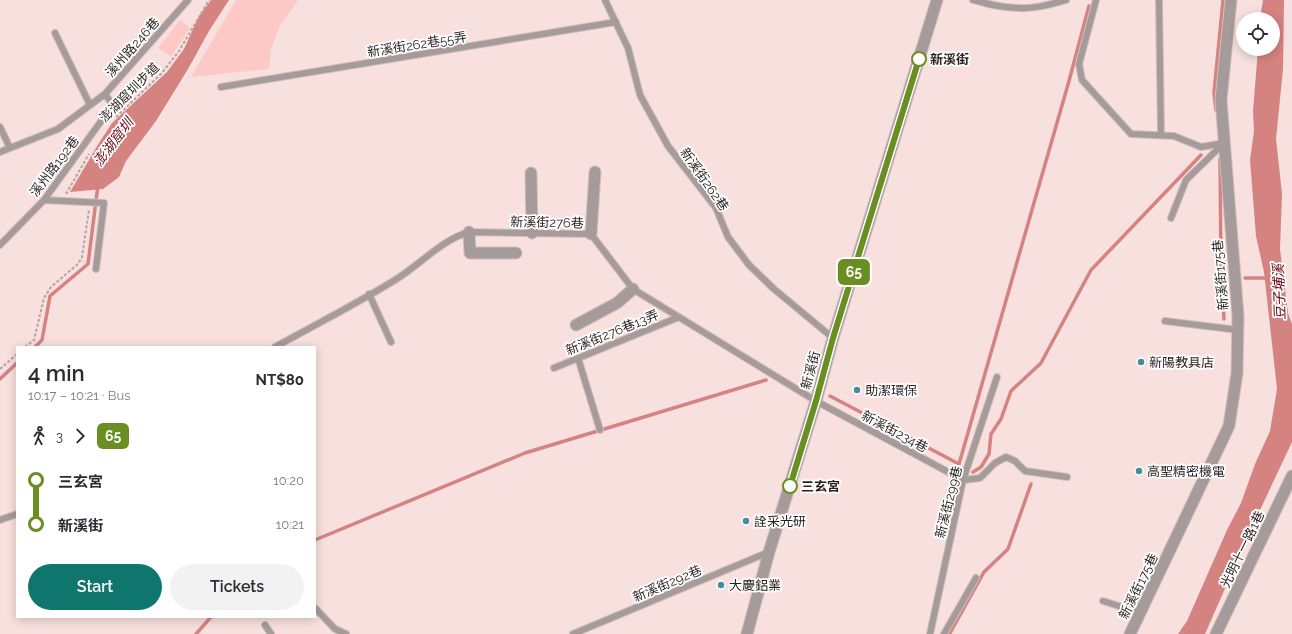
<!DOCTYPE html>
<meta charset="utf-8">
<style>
:root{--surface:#fff;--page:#f2f2f3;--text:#2b2b33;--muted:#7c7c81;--accent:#0f766e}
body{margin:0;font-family:Raleway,"Noto Sans TC",sans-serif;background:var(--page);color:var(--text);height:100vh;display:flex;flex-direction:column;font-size:15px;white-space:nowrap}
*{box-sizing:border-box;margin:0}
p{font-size:13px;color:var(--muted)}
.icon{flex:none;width:22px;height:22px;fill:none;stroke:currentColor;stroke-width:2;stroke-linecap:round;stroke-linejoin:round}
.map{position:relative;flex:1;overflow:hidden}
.side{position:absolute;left:16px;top:346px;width:300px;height:272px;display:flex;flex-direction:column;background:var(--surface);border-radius:0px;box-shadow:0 2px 10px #0003}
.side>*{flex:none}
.badge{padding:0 8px;border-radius:6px;font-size:14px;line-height:26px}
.fabs{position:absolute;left:1236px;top:12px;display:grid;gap:8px}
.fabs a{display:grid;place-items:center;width:44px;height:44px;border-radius:50%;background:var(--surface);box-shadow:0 2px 10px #0003;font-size:20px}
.map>.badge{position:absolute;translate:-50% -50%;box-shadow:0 0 0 2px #fff}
.legs{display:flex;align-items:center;gap:6px;height:44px;padding:0 12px;font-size:13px}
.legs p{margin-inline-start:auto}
.head{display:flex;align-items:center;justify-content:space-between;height:68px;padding:0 12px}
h1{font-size:22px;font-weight:600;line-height:30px}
.cta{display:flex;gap:8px;margin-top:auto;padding:8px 12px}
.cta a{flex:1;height:46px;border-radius:24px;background:var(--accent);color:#fff;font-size:16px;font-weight:600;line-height:46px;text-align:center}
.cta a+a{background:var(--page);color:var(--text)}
ul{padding:0 12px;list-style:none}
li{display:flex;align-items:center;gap:14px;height:44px;font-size:15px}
li i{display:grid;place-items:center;width:6px;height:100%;margin:0 5px;background:currentColor}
li i::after{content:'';width:10px;height:10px;margin:-5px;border:3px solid;border-radius:50%;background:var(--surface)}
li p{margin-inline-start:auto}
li:first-child i{background:linear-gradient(#0000 50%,currentColor 0)}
li:last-child i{background:linear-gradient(currentColor 50%,#0000 0)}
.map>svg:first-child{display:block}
.green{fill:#fcc9c6}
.water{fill:#d58380}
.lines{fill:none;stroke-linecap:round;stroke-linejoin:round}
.stream{stroke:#d58380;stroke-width:3.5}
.service-casing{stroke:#d2bdbb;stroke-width:8}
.minor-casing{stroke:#d2bdbb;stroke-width:13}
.tertiary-casing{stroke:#d2bdbb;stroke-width:13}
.path{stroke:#b5a3a1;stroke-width:2;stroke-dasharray:3 2;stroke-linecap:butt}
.service{stroke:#a59b9b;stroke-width:6}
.minor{stroke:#a59b9b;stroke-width:11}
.tertiary{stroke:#a59b9b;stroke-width:11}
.line-1-casing{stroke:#fff;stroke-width:9}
.line-1{stroke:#6b8e23;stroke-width:6}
.stop-1-dot{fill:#fff;stroke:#6b8e23;stroke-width:2}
.poi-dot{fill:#488b9b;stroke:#fff;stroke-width:1.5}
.labels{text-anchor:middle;stroke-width:3.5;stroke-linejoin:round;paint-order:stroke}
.street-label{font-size:13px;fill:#271e1e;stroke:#fff}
.stop-label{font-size:13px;font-weight:bold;fill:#271e1e;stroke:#fff;text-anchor:start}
.poi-label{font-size:13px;fill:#271e1e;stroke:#fff;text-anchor:start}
.water-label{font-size:14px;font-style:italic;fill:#6a0313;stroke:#fff}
</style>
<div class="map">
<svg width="1292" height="634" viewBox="0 0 1292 634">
<rect width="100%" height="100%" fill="#f7e0de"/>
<path class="green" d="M236 0H298L280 26 271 49 269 69 191 77Z
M180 20 190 28 171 57 158 48Z"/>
<path class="water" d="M211 0H229L209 31 188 69 156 121 126 161 119 177 103 189 70 192 99 143 112 123 167 72 184 49 199 16Z
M1263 0H1284L1283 69 1276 139 1282 194 1280 249 1288 313 1292 324V442L1253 525 1205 634H1178L1187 621 1227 530 1241 503 1255 464 1270 431 1277 389 1264 272 1256 236 1250 160 1254 131 1253 111 1258 49H1273V19H1260Z"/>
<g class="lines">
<path class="stream" d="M1216 110 1214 93 1223 0
M1220 158 1221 269 1224 319
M1245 278H1268
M35 347 42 340 50 296 88 264 98 185
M0 379 17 363
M830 396 959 464 1069 81 1089 6
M973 472 981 467 989 454 991 434 1001 419 1011 391 1041 363 1091 270 1201 155
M315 540 525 453 766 380
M196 634 211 617
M948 634 950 633 984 572 1008 549 1031 484"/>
<defs>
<path id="service" d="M605 0 628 48 640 95 668 146 716 208 728 237 749 265 774 289 833 338
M973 0C988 4 1003 8 1019 8 1035 9 1051 4 1066 0
M1096 0 1079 64 1082 80 1131 134 1174 136 1201 147 1224 143
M1159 0 1161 135
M55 33 90 105
M221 87 616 22
M0 127 10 148
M0 152 58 129 105 94 188 0
M44 200 104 203 96 269
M1171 218 1186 180 1224 143
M0 245 44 200 107 113 112 104 105 94
M369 294 391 342
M1165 321 1238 330
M275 347C315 325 356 304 395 280 420 265 441 240 469 232L591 234 633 289 816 401 963 480 980 478 995 463 1006 457 1015 461 1025 471 1067 477
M578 358 600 430
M554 368 679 317
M0 520 17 514
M1103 601 1141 613
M315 608 335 629 346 634
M265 625 271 634
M573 634 769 552
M930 634 963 480 997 377
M944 634 976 578"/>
<path id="minor" d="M531 173 532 233
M469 232 470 253H516
M591 234 595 172
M576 325 617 303 633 289
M1130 634 1229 426 1237 373 1238 316 1221 100 1231 0
M1216 634 1292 476"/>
<path id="tertiary" d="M747 634 769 552 816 401 833 338 937 0"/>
</defs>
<use href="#service" class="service-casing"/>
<use href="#minor" class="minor-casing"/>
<use href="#tertiary" class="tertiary-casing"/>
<path class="path" d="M116 117 161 74 179 51 209 0
M66 194 89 154
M25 347 34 340 44 298 51 287 78 264 82 257 89 210
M0 369 17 354"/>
<use href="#service" class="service"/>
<use href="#minor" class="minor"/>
<use href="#tertiary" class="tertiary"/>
</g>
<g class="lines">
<defs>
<path id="line-1" d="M790 486 816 401 833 338 919 59"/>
</defs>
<use href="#line-1" class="line-1-casing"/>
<use href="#line-1" class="line-1"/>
</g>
<g class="stop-1-dot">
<circle cx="919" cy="59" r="7"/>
<circle cx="790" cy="486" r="7"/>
</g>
<g class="poi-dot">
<circle cx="1141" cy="362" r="4"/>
<circle cx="857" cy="390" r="4"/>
<circle cx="1139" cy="471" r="4"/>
<circle cx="746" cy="521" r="4"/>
<circle cx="721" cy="585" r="4"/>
</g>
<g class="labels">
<g class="street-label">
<text transform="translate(417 44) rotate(-9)" y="5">新溪街262巷55弄</text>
<text transform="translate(132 47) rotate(-49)" y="5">溪州路246巷</text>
<text transform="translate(129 92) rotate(-45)" y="5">澎湖窟圳步道</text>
<text transform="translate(54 166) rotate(-53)" y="5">溪州路192巷</text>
<text transform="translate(705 179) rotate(55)" y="5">新溪街262巷</text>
<text transform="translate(547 222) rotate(1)" y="5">新溪街276巷</text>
<text transform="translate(1220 275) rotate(-95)" y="5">新溪街175巷</text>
<text transform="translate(612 332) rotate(-22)" y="5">新溪街276巷13弄</text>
<text transform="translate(810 370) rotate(-75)" y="5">新溪街</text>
<text transform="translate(895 431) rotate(28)" y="5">新溪街234巷</text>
<text transform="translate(948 502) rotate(-76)" y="5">新溪街299巷</text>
<text transform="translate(1242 549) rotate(-64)" y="5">光明十一路1巷</text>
<text transform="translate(667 583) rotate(-23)" y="5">新溪街292巷</text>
<text transform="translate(1138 586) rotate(-64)" y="5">新溪街175巷</text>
</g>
<g class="stop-label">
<text x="930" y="64">新溪街</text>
<text x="801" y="491">三玄宮</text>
</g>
<g class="poi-label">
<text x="1149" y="367">新陽教具店</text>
<text x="865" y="395">助潔環保</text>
<text x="1147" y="476">高聖精密機電</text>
<text x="754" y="526">詮采光研</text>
<text x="729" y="590">大慶鋁業</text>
</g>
<g class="water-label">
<text transform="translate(113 142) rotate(-53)" y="5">澎湖窟圳</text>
<text transform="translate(1279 292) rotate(-92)" y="5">豆子埔溪</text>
</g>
</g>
</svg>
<div class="fabs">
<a><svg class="icon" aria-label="locate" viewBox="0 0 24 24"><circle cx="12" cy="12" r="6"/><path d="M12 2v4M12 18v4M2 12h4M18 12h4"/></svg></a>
</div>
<b class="badge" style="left:854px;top:272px;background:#6b8e23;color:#fff">65</b>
<section class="side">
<div class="head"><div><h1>4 min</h1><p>10:17 – 10:21 · Bus</p></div><b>NT$80</b></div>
<div class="legs"><svg class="icon" aria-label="walk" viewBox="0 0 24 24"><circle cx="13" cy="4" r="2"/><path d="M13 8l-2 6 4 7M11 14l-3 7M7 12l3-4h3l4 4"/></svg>3<svg class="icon" aria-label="forward" viewBox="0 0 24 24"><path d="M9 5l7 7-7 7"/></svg><b class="badge" style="background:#6b8e23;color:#fff">65</b></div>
<ul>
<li><i style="color:#6b8e23"></i><b>三玄宮</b><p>10:20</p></li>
<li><i style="color:#6b8e23"></i><b>新溪街</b><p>10:21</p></li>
</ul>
<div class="cta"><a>Start</a><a>Tickets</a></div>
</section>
</div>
